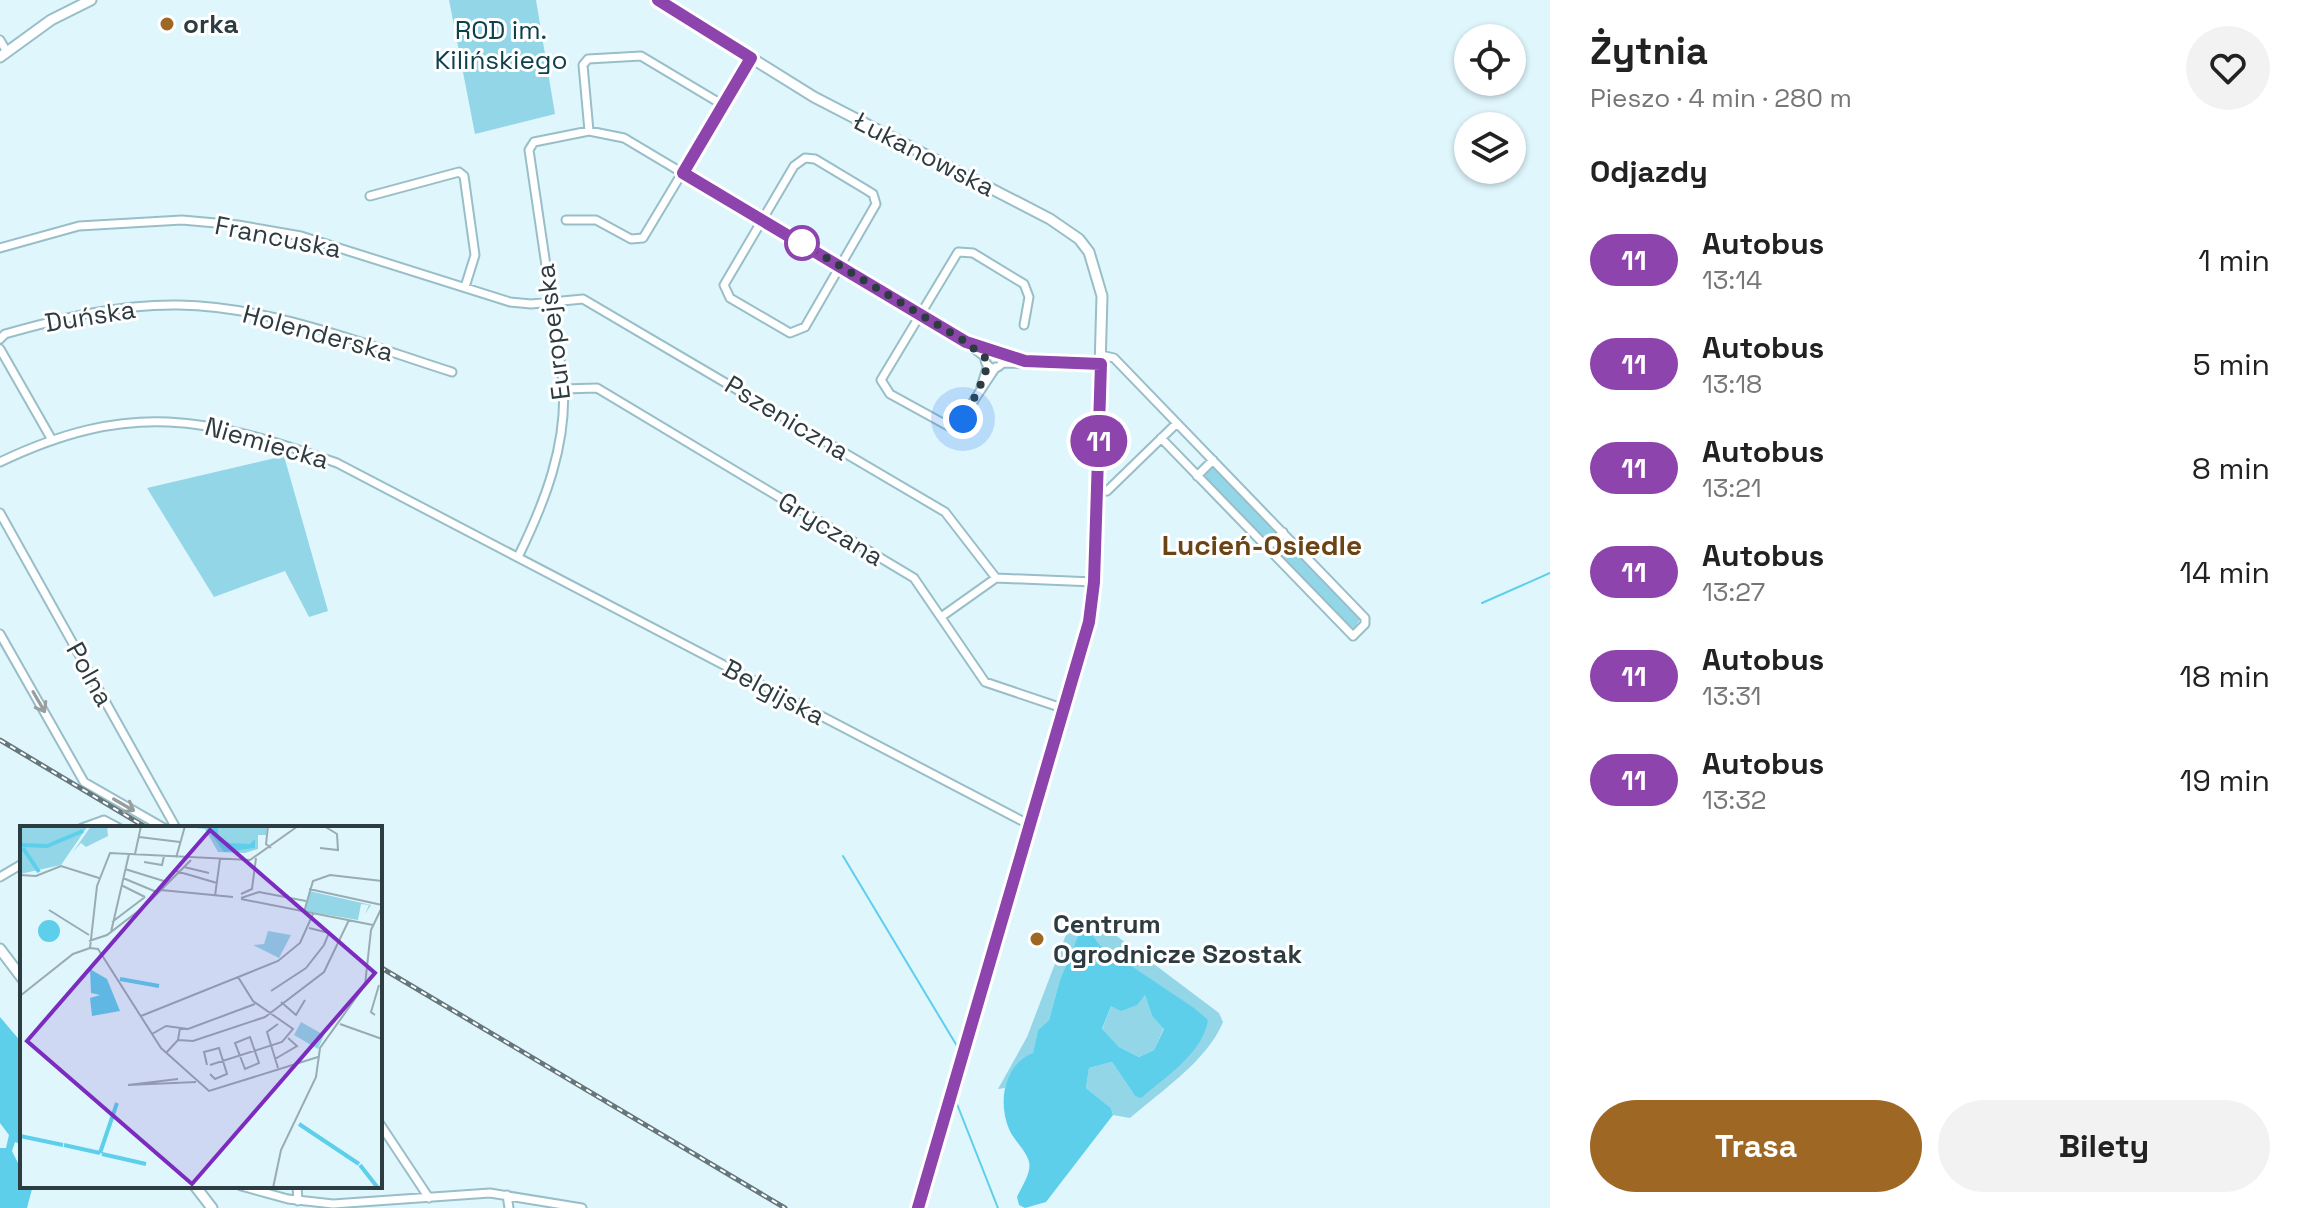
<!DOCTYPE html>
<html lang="pl">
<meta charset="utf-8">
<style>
:root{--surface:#fff;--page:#f2f2f2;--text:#222;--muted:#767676;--accent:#9f6724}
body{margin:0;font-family:"Space Grotesk",sans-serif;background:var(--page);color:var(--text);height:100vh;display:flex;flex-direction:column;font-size:30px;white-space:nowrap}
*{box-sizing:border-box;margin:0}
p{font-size:26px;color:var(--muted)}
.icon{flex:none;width:44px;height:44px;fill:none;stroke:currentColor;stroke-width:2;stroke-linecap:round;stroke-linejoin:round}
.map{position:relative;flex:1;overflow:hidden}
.side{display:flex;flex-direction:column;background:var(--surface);width:760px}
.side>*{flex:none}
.badge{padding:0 16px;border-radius:26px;font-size:28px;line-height:52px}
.fabs{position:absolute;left:1454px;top:24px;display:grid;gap:16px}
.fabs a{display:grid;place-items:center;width:72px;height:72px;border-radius:50%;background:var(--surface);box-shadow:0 2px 6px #0004;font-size:40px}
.you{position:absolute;width:40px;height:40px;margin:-20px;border:6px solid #fff;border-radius:50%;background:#1a73e8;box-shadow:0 0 0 12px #1a73e833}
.map>.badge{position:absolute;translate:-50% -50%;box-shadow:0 0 0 4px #fff}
h2{padding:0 40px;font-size:30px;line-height:72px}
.round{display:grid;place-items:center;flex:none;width:84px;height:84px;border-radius:42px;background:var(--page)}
.headline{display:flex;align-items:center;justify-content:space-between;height:136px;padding:0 40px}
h1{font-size:38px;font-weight:700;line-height:60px}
.primary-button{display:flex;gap:16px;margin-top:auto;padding:16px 40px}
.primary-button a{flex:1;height:92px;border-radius:48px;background:var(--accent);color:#fff;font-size:32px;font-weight:700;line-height:92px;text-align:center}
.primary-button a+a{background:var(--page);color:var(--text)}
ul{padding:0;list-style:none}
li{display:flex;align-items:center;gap:24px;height:104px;padding:0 40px}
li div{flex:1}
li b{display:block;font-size:30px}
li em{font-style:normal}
li .badge{min-width:88px;font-weight:700;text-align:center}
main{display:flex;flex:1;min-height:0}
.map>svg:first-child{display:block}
.green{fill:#93d6e7}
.water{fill:#5dcfeb;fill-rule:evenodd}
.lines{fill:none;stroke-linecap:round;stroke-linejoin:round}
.stream{stroke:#5dcfeb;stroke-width:2}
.minor-casing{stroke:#98bec8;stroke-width:11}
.tertiary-casing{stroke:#98bec8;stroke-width:13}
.minor{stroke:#fff;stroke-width:7}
.tertiary{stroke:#fff;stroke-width:9}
.rail-casing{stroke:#65777c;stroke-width:5}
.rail{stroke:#fff;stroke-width:2;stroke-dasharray:6;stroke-linecap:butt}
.oneway{stroke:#969ea0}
.line-casing{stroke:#fff;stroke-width:18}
.line{stroke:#8e44ad;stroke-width:12}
.walk{stroke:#2d3c41;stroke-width:8;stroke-dasharray:0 14.4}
.poi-dot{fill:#9f6724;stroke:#fff;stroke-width:3}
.stop-dot{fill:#fff;stroke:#8e44ad;stroke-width:4}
.labels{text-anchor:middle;stroke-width:6;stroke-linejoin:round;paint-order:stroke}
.poi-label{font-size:26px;font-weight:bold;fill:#2d3c41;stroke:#fff;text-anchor:start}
.park-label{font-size:26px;fill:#0d414d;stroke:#fff}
.street-label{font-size:26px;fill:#2d3c41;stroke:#fff}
.neighbourhood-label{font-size:28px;font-weight:bold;fill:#6b4416;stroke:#fff}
.inset-river{fill:none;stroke:#5dcfeb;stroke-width:4}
.inset-road{fill:none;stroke:#98acb2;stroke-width:2}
.view{fill:#7b2cbf;fill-opacity:0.15;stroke:#7b2cbf;stroke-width:4}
.inset-edge{fill:none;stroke:#2d3c41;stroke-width:4}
</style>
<main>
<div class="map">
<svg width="1550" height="1208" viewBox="0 0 1550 1208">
<rect width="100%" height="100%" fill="#dff6fd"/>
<path class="green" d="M449 0H536L555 114 475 134Z
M284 456 328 611 309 617 285 571 214 597 147 488Z
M1212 467 1242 493 1276 532 1269 540 1250 528 1204 481 1205 473Z
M1283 538 1357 611 1362 617 1354 628 1346 626 1274 552V546Z
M1072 919 1106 928 1219 1013 1223 1022C1207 1061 1161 1091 1130 1118L1113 1115 1111 1108 1086 1088 1089 1068 1112 1062 1135 1096 1208 1021 1100 945 1087 928 1059 983 1049 1020 1038 1030 1033 1054 1010 1074 1005 1088 998 1089 1027 1037Z
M1145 995 1152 1016 1164 1028 1154 1050 1139 1057 1119 1047 1102 1030 1111 1006Z"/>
<path class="water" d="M1082 927 1087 928 1100 945 1194 1008 1208 1020C1203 1053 1164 1078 1141 1098L1135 1096 1112 1062 1089 1068 1086 1088 1111 1108 1113 1115 1046 1202 1025 1208 1019 1205 1017 1197C1021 1188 1032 1172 1029 1162 1026 1150 1014 1141 1009 1129 998 1103 1003 1065 1033 1053L1038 1030 1049 1020 1059 983ZM1145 995 1152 1016 1164 1029 1154 1050 1139 1057 1119 1047 1102 1029 1111 1006 1121 1011 1137 1005Z
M0 1017 22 1043V1145L15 1142 12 1151 22 1171V1186L32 1189 27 1208H0V1148H6L9 1135 0 1123Z"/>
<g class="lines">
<path class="stream" d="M1482 603 1550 573
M843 856 957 1046
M955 1099 998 1208"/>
<defs>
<path id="minor" d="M0 40 7 52
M589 131 583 65 588 59 641 56 723 105
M805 158 815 159 865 189 873 194 876 204 805 327 790 333 730 298 724 285 794 166Z
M370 196 459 172 464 176 475 255 465 287
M566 220H596L631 239 643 238 751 58
M0 248 79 226 182 220 238 225 301 236 510 302 531 304 583 299 945 512 996 578
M0 339 5 334C62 318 119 304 179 305 273 307 364 344 452 372
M966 342 989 352
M0 349 52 440
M985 359a9 9 0 1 1 18 0a9 9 0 1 1-18 0Z
M1101 355 1114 358 1365 618V624L1353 636 1161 438
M1003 357 1025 361
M1002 363 1101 364
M996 367 959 423 950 427 890 394 881 380 958 252 973 253 1024 284 1029 297 1024 325
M981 387 988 365
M564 389 597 388 914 578 985 682 1065 709
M0 462C130 400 207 417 337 463L1030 825
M1197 476 1213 460
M1097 492 1107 491 1177 423
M0 513 176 828
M1267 548 1283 532
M518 557C545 502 568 443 563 381L529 150 534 142 589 131 624 138 966 342 986 358
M941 617 996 578 1094 582
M0 634 84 782 164 828
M82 828 104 820 119 828
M0 877 22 864
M380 1124 429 1198
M241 1186 288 1199 333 1204 490 1193 582 1208
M297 1186 298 1201
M507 1195 509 1208"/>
<path id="tertiary" d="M658 0 814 97 1050 219 1079 239 1089 252 1102 296 1094 582 1089 622 918 1208
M0 57 51 20 91 0
M0 949 22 978
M195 1186 212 1208"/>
</defs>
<use href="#minor" class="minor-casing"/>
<use href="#tertiary" class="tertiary-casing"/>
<use href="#minor" class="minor"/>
<use href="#tertiary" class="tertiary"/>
<defs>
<path id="rail" d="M0 740 147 828
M380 967 785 1208"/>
</defs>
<use href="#rail" class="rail-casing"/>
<use href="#rail" class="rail"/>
</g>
<defs><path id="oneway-shaft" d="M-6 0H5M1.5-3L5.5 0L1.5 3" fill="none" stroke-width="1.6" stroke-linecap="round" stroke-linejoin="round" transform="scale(2)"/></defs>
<g class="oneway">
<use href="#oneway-shaft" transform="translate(39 702) rotate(60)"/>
<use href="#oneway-shaft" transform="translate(124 805) rotate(30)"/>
</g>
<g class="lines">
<defs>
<path id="line" d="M658 0 751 58 683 173 966 342 1025 361 1101 364 1094 582 1089 622 918 1208"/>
</defs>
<use href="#line" class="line-casing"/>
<use href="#line" class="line"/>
<path class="walk" d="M802 243 966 342C971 348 981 352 986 359 992 368 969 408 963 419"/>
</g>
<g class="poi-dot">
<circle cx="167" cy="24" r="8"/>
<circle cx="1037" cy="939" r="8"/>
</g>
<circle class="stop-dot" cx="802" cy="243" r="16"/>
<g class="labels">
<g class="poi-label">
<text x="183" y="33">orka</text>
<text x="1053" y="933">Centrum<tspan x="1053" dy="30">Ogrodnicze Szostak</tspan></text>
</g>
<g class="park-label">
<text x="501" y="39">ROD im.<tspan x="501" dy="30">Kilińskiego</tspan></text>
</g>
<g class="street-label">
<text transform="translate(924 154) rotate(27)" y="9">Łukanowska</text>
<text transform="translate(278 237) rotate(11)" y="9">Francuska</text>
<text transform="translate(90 316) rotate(-9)" y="9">Duńska</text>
<text transform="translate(553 332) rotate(-97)" y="9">Europejska</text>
<text transform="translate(318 333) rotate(15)" y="9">Holenderska</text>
<text transform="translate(787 418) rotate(31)" y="9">Pszeniczna</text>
<text transform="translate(267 443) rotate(16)" y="9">Niemiecka</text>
<text transform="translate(831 529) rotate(31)" y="9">Gryczana</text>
<text transform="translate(90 674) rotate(61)" y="9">Polna</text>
<text transform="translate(774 692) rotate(28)" y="9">Belgijska</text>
</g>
<g class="neighbourhood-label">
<text x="1262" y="555">Lucień-Osiedle</text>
</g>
</g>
<g transform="translate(20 826)">
<rect width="362" height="362" fill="#dff6fd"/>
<path d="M0 0H68L41 39 0 48ZM71 0H87L88 10 66 21 61 17 53 26ZM247 0 246 9H238V23L225 27 198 26 185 3 176 2ZM289 65 351 79 345 88 349 79 341 78 338 94 285 85ZM248 105 271 109 259 132 233 119 244 118ZM281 196 304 209 298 223 274 209Z" fill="#93d6e7"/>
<path d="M187 2H198V12L210 17 230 18 235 13V22L204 26ZM18 105a11 11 0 1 1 22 0a11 11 0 1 1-22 0ZM70 143 87 153 100 185 72 190 70 172 80 169 71 167Z" fill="#5dcfeb"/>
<path class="inset-river" d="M0 19 27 20 63 5M3 22 19 46M100 153 139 160M279 298 339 338M0 310 43 319M44 319 80 327M80 327 97 277M82 328 126 338M340 339 358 362"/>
<path class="inset-road" d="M248 0 246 18 251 22M119 11 160 16M300 22 318 24 317 8 304 0M115 28 121 0M156 32 165 0M124 36 142 39 144 30M164 41 189 47M105 43 147 56M156 45 197 57M0 49 16 50 41 40 79 52M103 52 139 67M101 59 125 71M289 63 362 79M141 64 213 71M221 68 232 63 236 32M195 70 200 33M221 72 239 66 286 75M221 73 353 99M29 84 69 109M284 86 293 55 310 49 362 55M92 96 125 71M91 106 109 28M69 115 87 109 126 79 171 34M70 122 78 123 141 222 189 265 298 231M70 122 77 60 90 27 230 34 278 0M251 165 286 142 304 119 309 107 289 102M0 170 53 128 70 122M261 176 276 189 285 174M355 189 351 186 359 159M121 190 258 135 280 117 293 88M258 198 247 206 258 242M320 198 362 213M132 208 146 200 168 203 235 178M230 211 239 237 225 243 215 217ZM158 214 173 215 245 191 304 146 329 94M146 227 158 214 160 202M255 233 277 220 268 212M187 239 184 226 199 222 207 248 195 253 190 248M190 239 262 216 273 203 233 175 218 151M158 253 108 259 176 256M253 362 261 324 296 251 300 222 345 159 351 104 362 81"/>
<path class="view" d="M190 4 355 147 172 358 7 215Z"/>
<rect width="362" height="362" class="inset-edge"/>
</g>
</svg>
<div class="fabs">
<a><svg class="icon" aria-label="locate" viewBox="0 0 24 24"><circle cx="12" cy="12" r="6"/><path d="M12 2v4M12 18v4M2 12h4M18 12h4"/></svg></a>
<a><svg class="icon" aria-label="layers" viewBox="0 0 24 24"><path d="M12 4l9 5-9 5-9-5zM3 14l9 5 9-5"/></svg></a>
</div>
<div class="you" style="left:963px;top:419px"></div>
<b class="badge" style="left:1099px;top:441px;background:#8e44ad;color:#fff">11</b>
</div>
<section class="side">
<div class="headline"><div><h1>Żytnia</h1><p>Pieszo · 4 min · 280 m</p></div><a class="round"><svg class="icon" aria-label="heart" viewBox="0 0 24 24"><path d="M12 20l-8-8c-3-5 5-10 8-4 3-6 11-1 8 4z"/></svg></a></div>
<h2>Odjazdy</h2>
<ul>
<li><span class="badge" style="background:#8e44ad;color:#fff">11</span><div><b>Autobus</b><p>13:14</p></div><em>1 min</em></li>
<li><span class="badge" style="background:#8e44ad;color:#fff">11</span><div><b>Autobus</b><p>13:18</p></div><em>5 min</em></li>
<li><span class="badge" style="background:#8e44ad;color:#fff">11</span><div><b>Autobus</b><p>13:21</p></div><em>8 min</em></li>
<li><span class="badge" style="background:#8e44ad;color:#fff">11</span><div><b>Autobus</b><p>13:27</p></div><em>14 min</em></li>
<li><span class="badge" style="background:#8e44ad;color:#fff">11</span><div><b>Autobus</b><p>13:31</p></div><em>18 min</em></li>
<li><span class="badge" style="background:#8e44ad;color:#fff">11</span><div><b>Autobus</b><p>13:32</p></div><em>19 min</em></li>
</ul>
<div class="primary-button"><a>Trasa</a><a>Bilety</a></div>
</section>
</main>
